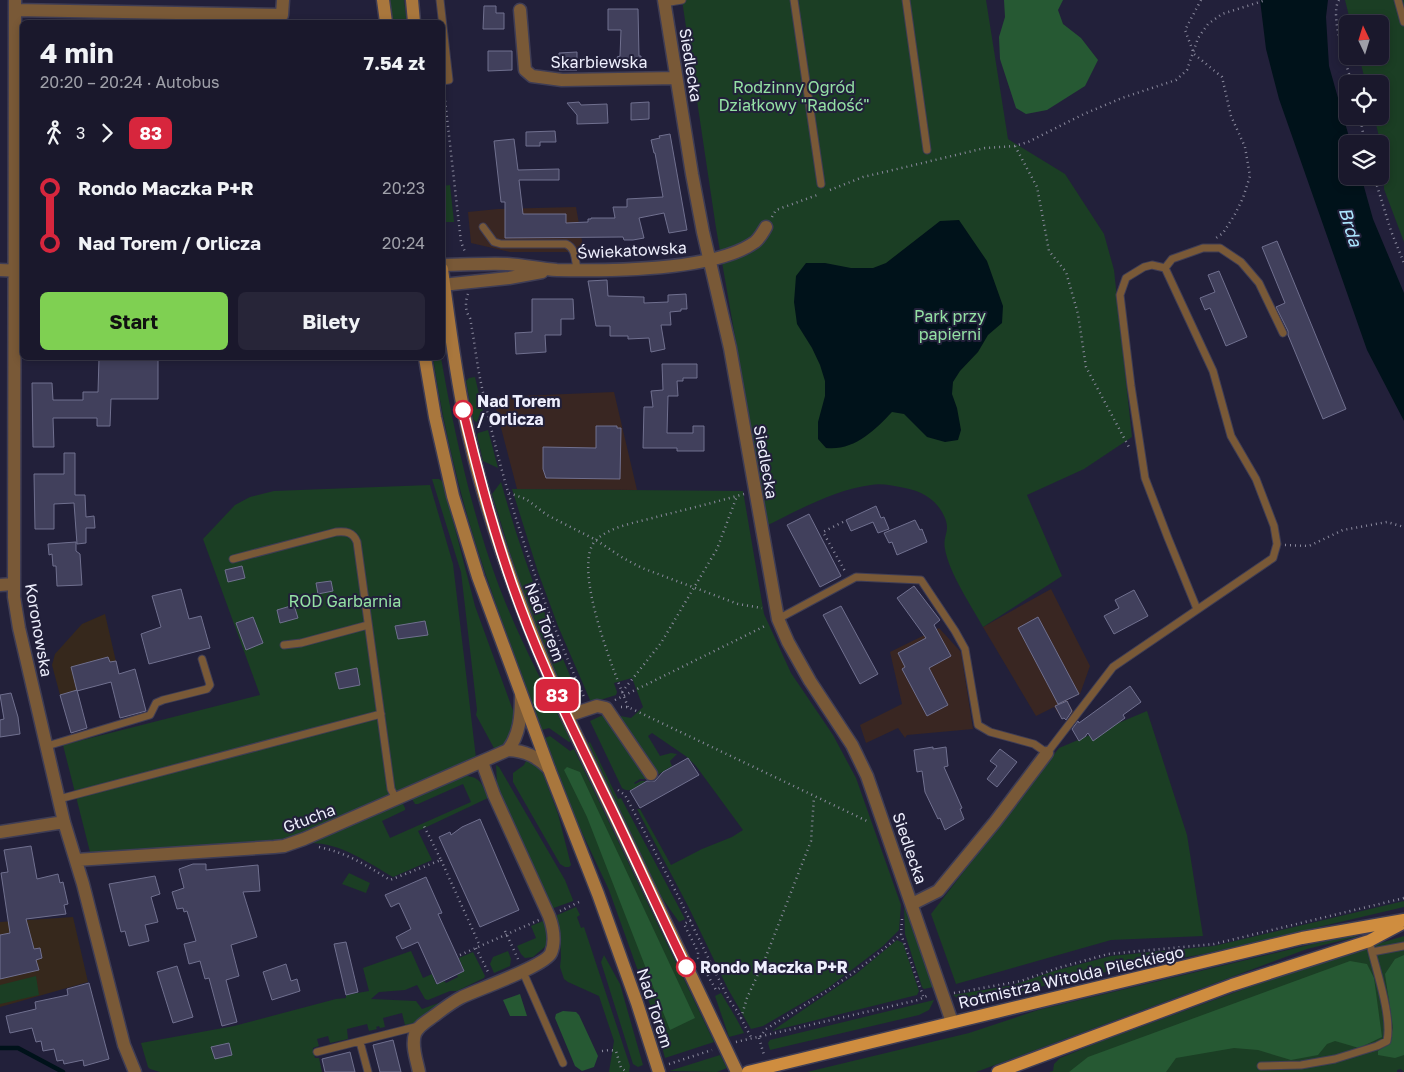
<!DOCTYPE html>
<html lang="pl">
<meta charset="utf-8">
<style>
:root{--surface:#1a182c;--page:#272538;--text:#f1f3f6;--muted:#9fa0a9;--line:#383748;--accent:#7fd052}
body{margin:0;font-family:"Golos Text",sans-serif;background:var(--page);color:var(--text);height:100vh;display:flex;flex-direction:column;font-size:19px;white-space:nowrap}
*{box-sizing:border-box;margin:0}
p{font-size:16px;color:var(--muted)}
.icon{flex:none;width:28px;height:28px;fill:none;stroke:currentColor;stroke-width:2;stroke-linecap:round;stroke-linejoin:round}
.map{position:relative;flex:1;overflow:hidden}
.sheet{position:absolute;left:20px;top:20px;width:425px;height:340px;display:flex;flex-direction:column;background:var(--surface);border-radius:8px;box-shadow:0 2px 8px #0003,0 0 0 1px var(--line)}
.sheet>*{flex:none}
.badge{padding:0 10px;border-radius:8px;font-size:18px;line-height:32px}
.needle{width:32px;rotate:356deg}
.buttons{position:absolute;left:1339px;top:15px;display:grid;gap:10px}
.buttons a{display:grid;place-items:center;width:50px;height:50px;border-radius:8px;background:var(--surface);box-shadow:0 2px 8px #0003,0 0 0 1px var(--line);font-size:25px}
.map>.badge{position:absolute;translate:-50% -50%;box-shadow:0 0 0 2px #fff}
.legs{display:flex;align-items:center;gap:8px;height:55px;padding:0 20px;font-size:16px}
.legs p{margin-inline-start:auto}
.overview{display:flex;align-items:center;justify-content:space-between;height:85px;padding:0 20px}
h1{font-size:28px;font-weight:700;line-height:38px}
.cta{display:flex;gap:10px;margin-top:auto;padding:10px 20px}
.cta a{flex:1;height:58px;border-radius:8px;background:var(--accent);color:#111;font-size:20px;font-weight:700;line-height:58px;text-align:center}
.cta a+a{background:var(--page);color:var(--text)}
ul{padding:0 20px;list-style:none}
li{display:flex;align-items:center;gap:18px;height:55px;font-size:19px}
li i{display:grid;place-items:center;width:8px;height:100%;margin:0 6px;background:currentColor}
li i::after{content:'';width:12px;height:12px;margin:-6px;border:4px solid;border-radius:50%;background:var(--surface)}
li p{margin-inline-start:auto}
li:first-child i{background:linear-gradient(#0000 50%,currentColor 0)}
li:last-child i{background:linear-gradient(currentColor 50%,#0000 0)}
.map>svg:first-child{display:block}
.commercial{fill:#392622}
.education{fill:#36281c}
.green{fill:#1b3e24}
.forest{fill:#265933}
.water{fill:#00121a}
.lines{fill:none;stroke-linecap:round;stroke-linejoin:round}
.stream{stroke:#00121a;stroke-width:4.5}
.building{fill:#41405c;stroke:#70708f}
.service-casing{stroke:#3f3d55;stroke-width:9}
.minor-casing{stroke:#3f3d55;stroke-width:15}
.secondary-casing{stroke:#3f3d55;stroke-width:15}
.primary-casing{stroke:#3f3d55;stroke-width:15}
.path{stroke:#8b8a9e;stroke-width:2.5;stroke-dasharray:1 4;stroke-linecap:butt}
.service{stroke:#795937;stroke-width:7}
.minor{stroke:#795937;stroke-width:12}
.secondary{stroke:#a9773d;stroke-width:12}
.primary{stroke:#cf8d3f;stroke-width:12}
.line-1-casing{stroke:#fff;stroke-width:11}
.line-1{stroke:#d7263d;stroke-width:8}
.stop-1-dot{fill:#fff;stroke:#d7263d;stroke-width:2.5}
.labels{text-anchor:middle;stroke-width:4;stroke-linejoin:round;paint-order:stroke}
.street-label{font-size:16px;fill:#eeeffd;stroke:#22203a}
.park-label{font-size:16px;fill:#94e1a4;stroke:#22203a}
.stop-label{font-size:16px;font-weight:bold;fill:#eeeffd;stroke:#22203a;text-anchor:start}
.water-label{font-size:18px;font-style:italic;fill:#ace7ff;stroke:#22203a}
</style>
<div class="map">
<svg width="1404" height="1072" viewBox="0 0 1404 1072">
<rect width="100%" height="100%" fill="#22203a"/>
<path class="commercial" d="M576 207 584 252H510L471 243 468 212 498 209Z
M614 392 637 490 517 489 493 397Z
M1051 589 1090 666 1080 694 1067 700 1074 713 1062 719 1054 707 1036 716 983 627Z
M939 628 961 652 973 729 907 735 905 738 898 728 866 743 860 725 902 704 890 652Z"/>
<path class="education" d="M105 614 120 679 60 695 52 665 55 654 82 624Z
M73 917 88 982 0 1007V922Z"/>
<path class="green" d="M389 0H404L407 22H392Z
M682 0H986L1008 139 1065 174 1104 234 1114 270 1132 437 1084 469 1027 495 1062 576 983 627C971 605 949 573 945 549 942 534 953 531 942 512 934 498 920 491 905 488 894 486 881 483 871 485 837 489 798 510 768 525L716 228Z
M1345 0H1404V242L1384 189 1383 153 1374 116H1380V84H1366L1359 56H1380V24H1351Z
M450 185 454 222H444L443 186Z
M433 358H441C455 436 472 515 500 589 520 641 547 691 571 741L569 742 549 728 542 730C512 646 478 563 457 477 447 438 439 398 433 358Z
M475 377 485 420 476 422 473 419 466 381 469 378Z
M488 430 498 468 483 461 477 435 478 433Z
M432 479H439L443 482 475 606 515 716C516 730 507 744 495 750L476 715 477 710 461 572Z
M501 482C522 558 550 630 581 701L572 698 562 689 519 582 492 494Z
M430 485 453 564 476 758 296 837 278 841 93 853 90 852 63 745 260 695 203 539 235 505 250 497 274 491Z
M512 489 743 491 764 614 791 673 833 735 856 778 901 905 899 930 883 946 828 988 763 1026 751 1029 728 989 689 908 637 809H640L671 865 702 849 732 837 743 830 696 766 687 757 652 733 648 736 660 756 671 753 677 754 670 761 672 766 659 774H656L615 715 631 718 643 707 632 678 614 683 617 692 616 695 600 700H590L558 626 538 572Z
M1147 711 1187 835 1203 936 1111 940 956 984 931 914 1059 748Z
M607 713 647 775 646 779H640L634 783 635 784 641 781H646C638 786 630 794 622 788L590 721Z
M550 736 570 751 574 749 714 1042 665 1058 653 1013 609 890 577 822 545 738Z
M590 742 618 799 621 798 685 919 679 922 662 898 588 743Z
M527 759 540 769 544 776 558 814 571 865 569 867H565L560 864 513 782V773L524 765Z
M496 765 499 767 565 880 573 900V901L551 909 501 794 497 783Z
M462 776C480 775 482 784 488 798L418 831 432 860 393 877C367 862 341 843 310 843L402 802 405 808V810L382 821 390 838 471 802 463 784 418 804H415L412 799Z
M349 873 370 883 366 893 342 884Z
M1404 901V907L1204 954 1115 970 973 1002H962L953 995 1014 985 1054 971 1111 956 1214 946Z
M904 906 933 987 924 989 922 987 905 934Z
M576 907 580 915 577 917 581 928 584 927 630 1066 629 1072H609L614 1041 599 996 568 982 564 979 560 967 561 958 560 931 555 916Z
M543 921 547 933 546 946 533 957 525 958 521 954 517 946 536 938 531 926Z
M1354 934 1357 935 1356 937 1307 949 976 1072H807L969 1033 1038 1010Z
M1404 936V1072L1401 1069 1397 1070V1072H1049L1053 1071 1054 1064 1060 1058 1102 1041 1326 959Z
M897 940 903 943 919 991 917 995 772 1031 856 974Z
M411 951 423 978 432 974 436 984 444 981 446 983 458 977 457 975 464 971 459 958 473 952 485 976 484 978 457 991H450L428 1000 425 999 417 985 405 990 379 992 371 999 416 1001 422 1009 444 1001 414 1023 405 1025 402 1013 383 1018 385 1027 380 1028 379 1026 376 1027 377 1029 369 1031 367 1024 347 1029 348 1039 330 1043 328 1036 317 1039 319 1046 313 1048 315 1058H319L322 1072H160L150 1069 148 1067 141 1043 234 1026 336 999 346 998V995L369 991 363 968Z
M508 951 511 959 510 966 494 973 490 964 493 957Z
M604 955 620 984 643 1065 638 1067 633 1064 601 962Z
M36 976 39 995 0 1004V985Z
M721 993 736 1018 744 1033 729 1037 715 996Z
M934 1000 929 1010 919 1015 770 1050 768 1043 770 1040Z
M720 1055 727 1068 717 1072 669 1071Z"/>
<path class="forest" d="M1004 0H1063L1058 10 1063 24 1081 38 1098 60 1085 86 1047 110 1026 114 1016 108 1000 59 999 37 1005 17Z
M567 767 580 772 695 1018 670 1030 587 817 564 770Z
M1404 955V1055L1395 1058 1378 1055V1051L1389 1043 1393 1028 1385 974 1395 959Z
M1350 961 1367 964 1374 978 1382 1037 1359 1048 1335 1041 1327 1044 1318 1055 1291 1060 1258 1050 1234 1048 1176 1058 1166 1072H1069L1088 1057Z
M520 994 527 1016H510L503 1000Z
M563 1011 576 1012 579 1015 598 1056 594 1067 582 1071 575 1066 555 1018 556 1014Z"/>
<path class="water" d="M1260 0H1328L1326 17 1329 66 1351 144H1348V176H1361L1373 219 1404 293V421L1367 350 1279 99 1266 49Z
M959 220 987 261 1003 306 1002 323 988 335 978 352 960 371 953 382 952 394 957 408 961 430 958 440 945 442 927 437 904 414 892 412C874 431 854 451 826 448L818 439V422L825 396V381L820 365 812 348 797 324 794 302 796 276 806 263H825L851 268H873L886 263 940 221Z"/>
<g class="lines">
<path class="stream" d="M0 1048H18L63 1072"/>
</g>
<path class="building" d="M484 6H496V13H504V29H483Z
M608 9H638L639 56H641V67H617V57L620 56 621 30H608Z
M488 51H512V70L488 71Z
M577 52V70H559V53Z
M579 102 581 105 607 104 608 123 577 124V115L567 103Z
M649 102V119L631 120V103Z
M555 131 556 142H540V146H526V132Z
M670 134 687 230 669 233 664 213 639 218 644 238 633 240H624L623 237 505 238V202H501L494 141 514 139 518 170 559 169V180H519L523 214H566V223L588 222V219H591V218H615L613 207H627V199L663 197 655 153H654L651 140 660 138 659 136Z
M1277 241 1346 409 1323 419 1288 335V331L1276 307 1285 303 1262 247Z
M1219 271 1247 337 1226 346 1210 308 1205 310 1200 298 1215 292 1208 275Z
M607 280 608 296 644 297V303L668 302V295L686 294 687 309H681V311L670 312 671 325H661L665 349 651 352 649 338 628 339V336H610V326H596L588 281Z
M532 299H573L574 319H561V335H545L546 352 516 354 515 333 532 332Z
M99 358H158V399H111L110 426H97V418H53L54 447H33L32 383H52L53 400H83V392H98Z
M662 364H697V378H683V381H677L678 396H668L667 433H693V426H704V451H677V448H643L644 407H653L651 391 663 390Z
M596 426H617V428H621L620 479 546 478 543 469V447L596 448Z
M64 453H75V495H85L86 517 94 516 95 528H86V543L77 544 74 503 54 504V529H35L34 474H64Z
M876 506 881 518 884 517 889 529 878 533 873 522 851 531 846 520Z
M809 514 841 576 820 587 787 525Z
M915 520 920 530 922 529 927 542 897 555 892 542 889 543 884 533Z
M76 542V551L80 554 82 585 57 586 56 566H53L52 554 49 555 48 544Z
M242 566 245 578 228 582 225 570Z
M331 581 333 591 318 594 316 583Z
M914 586 940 620 934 625 951 656 929 668 948 705 927 716 902 669 905 667 898 653 926 638 897 598Z
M181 589 189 619 201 616 210 648 149 664 141 634 161 627 152 596Z
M1134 590 1148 616 1114 634 1104 616 1119 608 1115 600Z
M294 605 298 618 280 623 277 610Z
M841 606 878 674 860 684 823 615Z
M253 617 263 643 246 650 236 623Z
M1038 617 1079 694 1058 704 1018 628Z
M425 621 428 635 398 639 395 626Z
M108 657 110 662 116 661 119 674 135 669 146 711 120 718 111 682 77 691 71 667Z
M357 668 360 685 339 689 335 673Z
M1130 686 1141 702 1123 715 1125 718 1093 741 1088 733 1086 735V736L1079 741 1072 729 1078 721 1079 723Z
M77 690 87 728 71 733 60 695Z
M11 693 18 717 20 734 0 737V720L4 719 0 695Z
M1067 701 1072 711 1066 720 1064 718 1062 719 1055 706Z
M933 747V749L946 747 948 766 944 767 962 808 960 809 964 819 945 830 940 818 938 819 925 792 922 771 917 772 914 750Z
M1000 749 1017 762 997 787 987 779 997 766 990 761Z
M688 758 699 775 640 808 630 791 647 781H655L663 772Z
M480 819 519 910 480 927 439 837 450 832 451 835 462 827Z
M31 846 37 879 58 874 60 883 63 882 68 904 64 905 66 914 26 919 34 949 40 948 42 958 36 960 39 970 0 979V935L10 933 1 873 8 872 4 850Z
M193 864H206V870L258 865 260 891 243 892 257 937 231 945 239 976 226 980 237 1022 222 1026 209 978 205 979 200 961 189 964 184 944 196 941 187 911 184 912 183 908 177 909 172 892 184 888 179 869Z
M155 876 160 894 151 897 158 922 145 925 149 941 129 946 125 931 121 932 109 884Z
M426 877 442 913 438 914 464 971 437 984 418 942 402 949 396 937 411 929 399 903 391 907 385 895Z
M346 942 358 992 346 995 334 944Z
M286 964 291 981 297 979 300 991 272 1000 263 972Z
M177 966 193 1017 173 1023 157 972Z
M89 983 109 1059 84 1066 83 1060 64 1064 63 1060 57 1061 54 1049 43 1051 41 1041 36 1042 32 1028 10 1033 6 1016 36 1009 35 1002 68 995 67 989Z
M393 1040 401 1072H380L373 1045Z
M229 1043 232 1055 215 1059 211 1047Z
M350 1052 355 1072H325L322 1059Z"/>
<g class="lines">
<defs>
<path id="service" d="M440 0 449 80 442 81
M794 0 821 184
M906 0 927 150
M1398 0 1404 22
M664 3 682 0
M483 227 494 242 501 244H566C576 248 575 260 577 269
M1165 268 1152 265 1144 267 1126 278 1120 295 1131 386 1145 478 1168 538 1197 609
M233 559 336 532C346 531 353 532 357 542L391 789 396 799
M778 619 856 577 921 580 955 631 965 649 978 725 990 732 1034 744 1047 753 1113 667 1273 558 1277 544 1274 526 1256 479 1231 436 1213 371 1165 268 1172 259 1203 248H1220L1241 262 1259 283 1283 333
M284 645 301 643 368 625
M47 746 150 715 156 703 163 700 207 689 210 685 202 659
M59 799 381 714
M1371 948 1372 952 1404 946
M523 972 563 1063
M360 1042 368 1072
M317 1052 419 1026
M1261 1066 1301 1065 1335 1059 1377 1046 1387 1041C1392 1018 1378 976 1372 952"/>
<path id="minor" d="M15 0 14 597 19 628 64 822 83 884 124 1045 135 1072
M664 0 692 174 703 232 730 348 778 619 788 642 810 681 852 745 867 776 952 1022
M15 10 282 15 283 0
M520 10 525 70 532 76 562 80 676 78
M442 265C464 265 486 263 507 264 524 265 540 269 557 270 606 271 715 271 755 242 760 238 763 232 766 227
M0 270 22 271
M442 285 509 278 542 272
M0 585 13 584
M567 716 597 706 606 708 651 774
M508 750C520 734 521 716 521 696
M0 832 64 822
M76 860 274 847 284 846 304 839 508 750C525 751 537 756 549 769
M912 904 938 891 995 822 1047 753
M419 1072C417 1061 411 1046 415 1034 418 1026 427 1021 434 1016 443 1009 452 1002 462 997 479 989 545 966 551 953 556 941 553 927 549 916L494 795 482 762"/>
<path id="secondary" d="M383 0 386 22
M412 0 414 22
M442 269C448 315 454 362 463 408 484 515 522 617 567 716L737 1072
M425 358 435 417 453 496 478 577 549 769 598 894 637 1003 659 1072"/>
<path id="primary" d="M748 1072 1302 938 1404 920
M998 1072 1232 985 1369 941 1401 924"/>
</defs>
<use href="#service" class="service-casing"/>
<use href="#minor" class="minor-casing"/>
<use href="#secondary" class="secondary-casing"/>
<use href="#primary" class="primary-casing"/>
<path class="path" d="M1201 0 1185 30 1194 54 1222 77 1231 116 1245 147 1250 176 1243 198 1234 216 1223 233 1216 238
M1339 0C1329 15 1347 66 1352 84
M444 91 461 242 465 252
M1360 116 1365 144
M1015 146 1037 187 1049 251 1066 272 1078 314 1086 367 1130 449
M1374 176 1391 231 1404 263
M830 190 863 177 910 166 985 148 1015 146 1028 142 1084 114 1122 98 1176 80 1187 70 1198 38 1208 24 1222 14 1266 0
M772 217 776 210 820 194
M468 294C465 302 465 311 470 318 474 338 476 358 480 378 502 488 538 594 584 697
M509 493 526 499 547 515 596 540 623 558 642 568 738 604 762 608
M843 522 823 532 846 573
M1285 545 1309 546 1343 530 1387 522 1404 527
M622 692 661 643 717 549 737 496
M615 700 767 625
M621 707H628L869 822
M628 707C616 676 570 566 596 540 612 525 640 522 660 516 688 509 716 502 744 494
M618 790 625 795 676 892 728 998 737 1011 752 1039
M319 847C347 853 366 865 390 880L441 860 423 824
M441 860 480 946
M560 911 579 902
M902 919 901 934 923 996
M691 920 684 924 698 952V958L716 990 722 987
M505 931 518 959
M476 948 489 974
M460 955 539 920
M954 993 1021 981 1058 968 1108 954 1214 944 1404 898
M741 1018 747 998 765 959 811 841 814 797
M760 1037 766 1029C815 999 858 973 901 934
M759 1038 764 1055
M736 1042 918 1000 929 995
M602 1051 610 1050 616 1051 621 1068 627 1072
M669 1064 712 1050"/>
<use href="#service" class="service"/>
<use href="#minor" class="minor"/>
<use href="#secondary" class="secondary"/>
<use href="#primary" class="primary"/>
</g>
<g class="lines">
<defs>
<path id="line-1" d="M463 410C479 476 496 542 520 606 545 674 578 740 610 806 636 860 660 914 686 967"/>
</defs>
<use href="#line-1" class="line-1-casing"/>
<use href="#line-1" class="line-1"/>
</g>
<g class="stop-1-dot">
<circle cx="463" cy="410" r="9"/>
<circle cx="686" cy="967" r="9"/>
</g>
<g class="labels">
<g class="street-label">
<text x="599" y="68">Skarbiewska</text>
<text transform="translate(691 65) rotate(81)" y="6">Siedlecka</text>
<text transform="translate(632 250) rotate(-3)" y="6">Świekatowska</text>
<text transform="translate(766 462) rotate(80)" y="6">Siedlecka</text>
<text transform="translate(545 622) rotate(69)" y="6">Nad Torem</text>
<text transform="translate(39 630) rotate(80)" y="6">Koronowska</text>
<text transform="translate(309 818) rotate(-21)" y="6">Głucha</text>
<text transform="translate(910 848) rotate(71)" y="6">Siedlecka</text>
<text transform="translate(1071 977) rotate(-13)" y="6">Rotmistrza Witolda Pileckiego</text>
<text transform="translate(655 1008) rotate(72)" y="6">Nad Torem</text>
</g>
<g class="park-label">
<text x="794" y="93">Rodzinny Ogród<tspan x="794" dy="18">Działkowy "Radość"</tspan></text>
<text x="950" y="322">Park przy<tspan x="950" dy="18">papierni</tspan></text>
<text x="345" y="607">ROD Garbarnia</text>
</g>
<g class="stop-label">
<text x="477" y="407">Nad Torem<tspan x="477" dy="18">/ Orlicza</tspan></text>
<text x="700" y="973">Rondo Maczka P+R</text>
</g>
<g class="water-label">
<text transform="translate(1350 227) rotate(73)" y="6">Brda</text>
</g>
</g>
</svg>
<div class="buttons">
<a><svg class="needle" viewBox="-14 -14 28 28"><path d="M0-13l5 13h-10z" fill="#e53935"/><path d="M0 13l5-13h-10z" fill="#9fa0a9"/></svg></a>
<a><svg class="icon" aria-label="locate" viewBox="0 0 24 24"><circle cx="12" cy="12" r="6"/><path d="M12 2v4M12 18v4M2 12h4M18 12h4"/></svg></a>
<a><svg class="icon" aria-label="layers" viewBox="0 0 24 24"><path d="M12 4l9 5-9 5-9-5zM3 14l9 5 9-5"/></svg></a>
</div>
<b class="badge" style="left:557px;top:695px;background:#d7263d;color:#fff">83</b>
<section class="sheet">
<div class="overview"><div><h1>4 min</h1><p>20:20 – 20:24 · Autobus</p></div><b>7.54 zł</b></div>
<div class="legs"><svg class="icon" aria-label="walk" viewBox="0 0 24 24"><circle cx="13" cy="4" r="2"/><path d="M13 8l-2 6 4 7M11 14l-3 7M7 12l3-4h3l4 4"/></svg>3<svg class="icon" aria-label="forward" viewBox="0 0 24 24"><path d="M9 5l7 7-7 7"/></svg><b class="badge" style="background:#d7263d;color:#fff">83</b></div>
<ul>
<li><i style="color:#d7263d"></i><b>Rondo Maczka P+R</b><p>20:23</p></li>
<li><i style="color:#d7263d"></i><b>Nad Torem / Orlicza</b><p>20:24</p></li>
</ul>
<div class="cta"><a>Start</a><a>Bilety</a></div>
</section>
</div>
